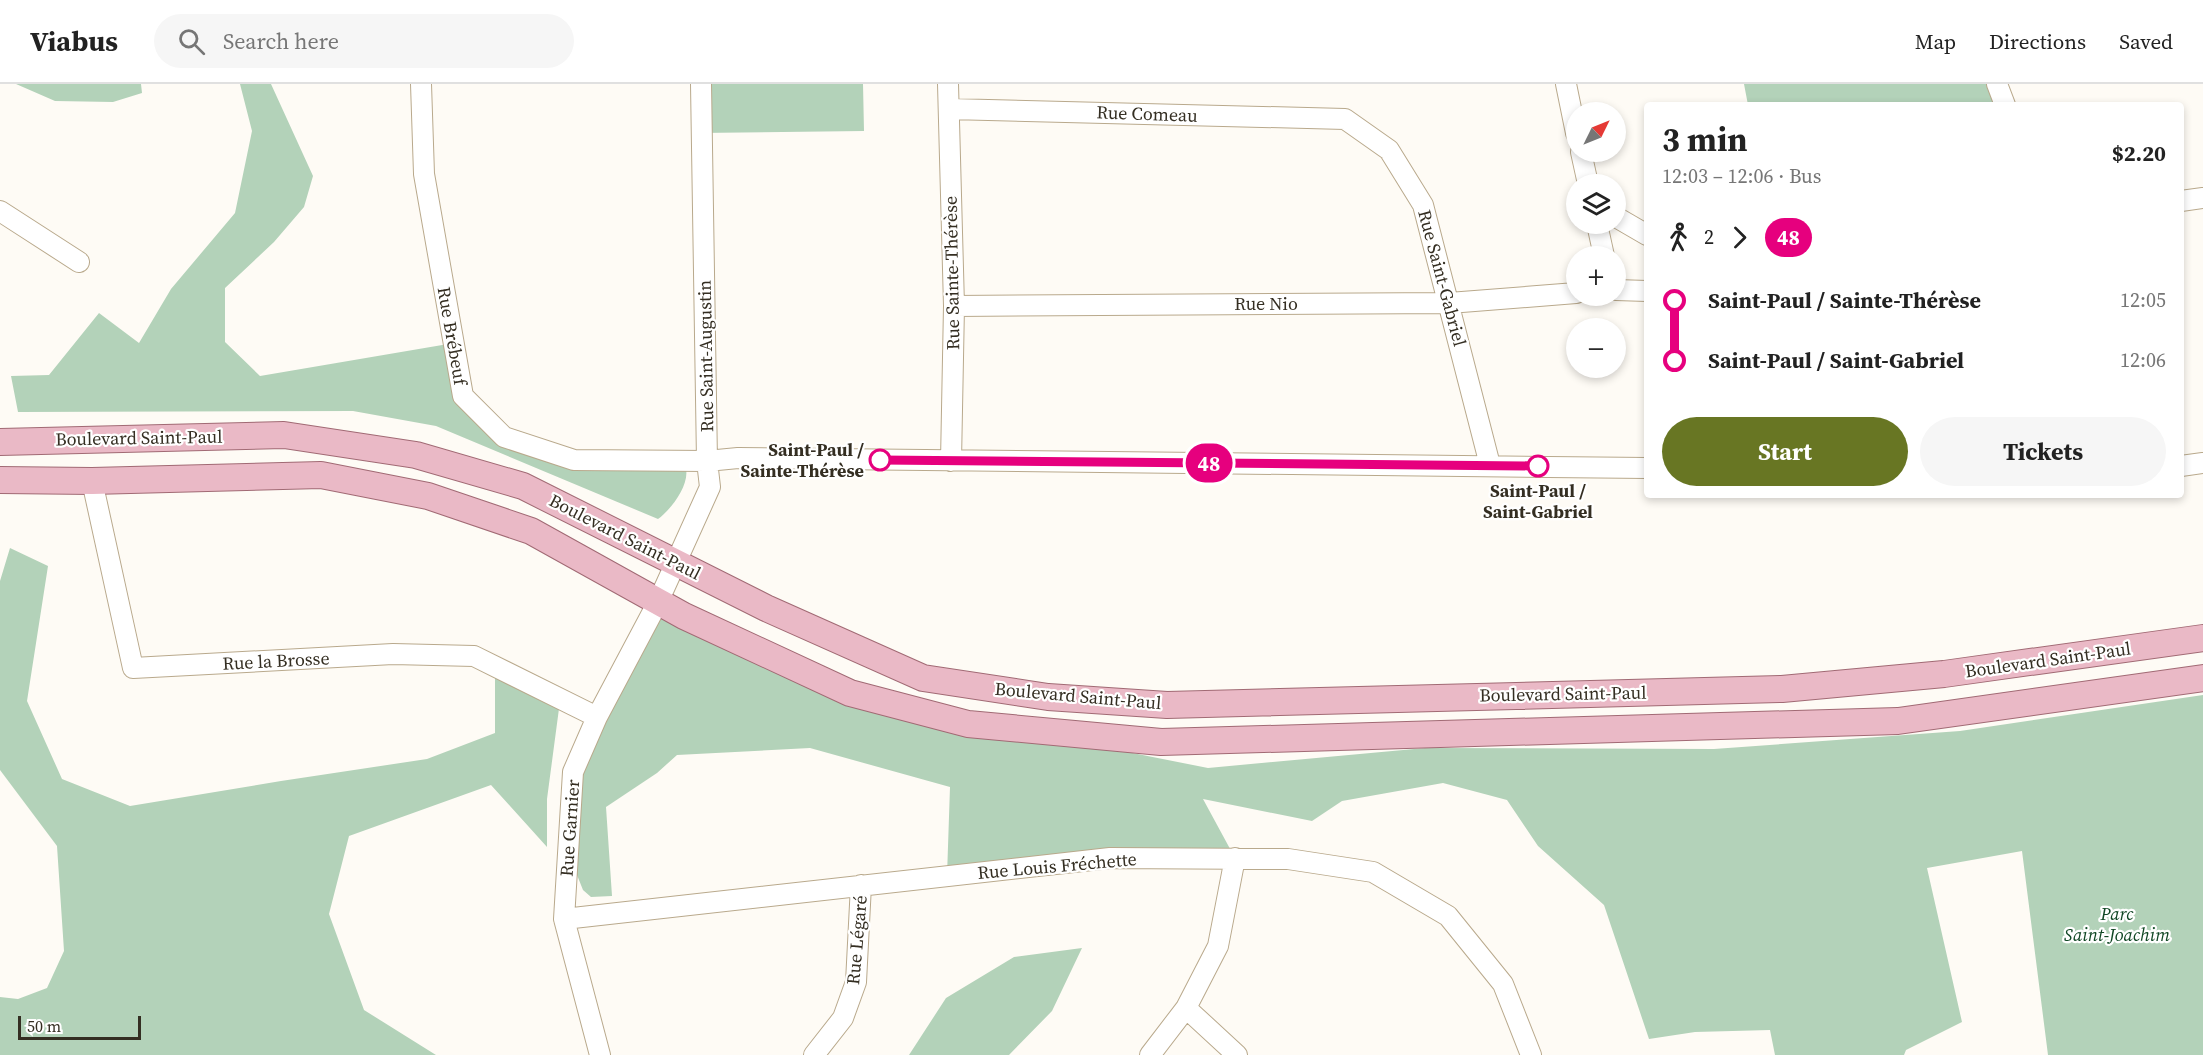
<!DOCTYPE html>
<meta charset="utf-8">
<style>
:root{--surface:#fff;--page:#f6f6f6;--text:#222;--muted:#767676;--line:#e0e0e0;--accent:#687623}
body{margin:0;font-family:"Source Serif 4",serif;background:var(--page);color:var(--text);height:100vh;display:flex;flex-direction:column;font-size:22px;white-space:nowrap}
*{box-sizing:border-box;margin:0}
p{font-size:20px;color:var(--muted)}
.icon{flex:none;width:33px;height:33px;fill:none;stroke:currentColor;stroke-width:2;stroke-linecap:round;stroke-linejoin:round}
.map{position:relative;flex:1;overflow:hidden}
.panel{position:absolute;left:1644px;top:18px;width:540px;height:396px;display:flex;flex-direction:column;background:var(--surface);border-radius:6px;box-shadow:0 3px 9px #0003}
.panel>*{flex:none}
.badge{padding:0 12px;border-radius:20px;font-size:21px;line-height:39px}
.needle{width:39px;rotate:47deg}
.fabs{position:absolute;left:1566px;top:18px;display:grid;gap:12px}
.fabs a{display:grid;place-items:center;width:60px;height:60px;border-radius:50%;background:var(--surface);box-shadow:0 3px 9px #0003;font-size:30px}
.scale{position:absolute;left:18px;bottom:15px;width:123px;box-sizing:border-box;padding-left:6px;border:3px solid #342e22;border-top:0;font-size:16px;line-height:21px;white-space:nowrap;color:#342e22;-webkit-text-stroke:4px #fff;paint-order:stroke}
.map>.badge{position:absolute;translate:-50% -50%;box-shadow:0 0 0 3px #fff}
.legs{display:flex;align-items:center;gap:9px;height:66px;padding:0 18px;font-size:20px}
.legs p{margin-inline-start:auto}
.headline{display:flex;align-items:center;justify-content:space-between;height:102px;padding:0 18px}
h1{font-size:33px;font-weight:700;line-height:45px}
.action{display:flex;gap:12px;margin-top:auto;padding:12px 18px}
.action a{flex:1;height:69px;border-radius:36px;background:var(--accent);color:#fff;font-size:24px;font-weight:700;line-height:69px;text-align:center}
.action a+a{background:var(--page);color:var(--text)}
ul{padding:0 18px;list-style:none}
li{display:flex;align-items:center;gap:21px;height:60px;font-size:22px}
li i{display:grid;place-items:center;width:9px;height:100%;margin:0 8px;background:currentColor}
li i::after{content:'';width:15px;height:15px;margin:-8px;border:4px solid;border-radius:50%;background:var(--surface)}
li p{margin-inline-start:auto}
li:first-child i{background:linear-gradient(#0000 50%,currentColor 0)}
li:last-child i{background:linear-gradient(currentColor 50%,#0000 0)}
header{display:flex;align-items:center;gap:36px;box-sizing:border-box;height:84px;padding:0 30px;background:var(--surface);border-bottom:2px solid var(--line)}
header strong{font-size:28px}
nav{display:flex;gap:33px;margin-inline-start:auto;font-size:21px}
.search{width:420px;height:54px;background:var(--page);display:flex;align-items:center;gap:15px;box-sizing:border-box;padding:0 21px;border-radius:33px;color:var(--muted);font-size:22px}
.map>svg:first-child{display:block}
.green{fill:#b3d2b9}
.lines{fill:none;stroke-linecap:round;stroke-linejoin:round}
.minor-casing{stroke:#b9a98c;stroke-width:22}
.major-casing{stroke:#a16a74;stroke-width:28}
.minor{stroke:#fff;stroke-width:20}
.major{stroke:#eab9c6;stroke-width:26}
.line-1-casing{stroke:#fff;stroke-width:14}
.line-1{stroke:#e6007e;stroke-width:9}
.stop-1-dot{fill:#fff;stroke:#e6007e;stroke-width:3}
.labels{text-anchor:middle;stroke-width:4.5;stroke-linejoin:round;paint-order:stroke}
.street-label{font-size:18px;fill:#342e22;stroke:#fff}
.stop-label{font-size:18px;font-weight:bold;fill:#342e22;stroke:#fff;text-anchor:end}
.park-label{font-size:18px;font-style:italic;fill:#104724;stroke:#fff}
</style>
<header>
<strong>Viabus</strong>
<div class="search"><svg class="icon" aria-label="search" viewBox="0 0 24 24"><circle cx="10" cy="10" r="6"/><path d="M15 15l6 6"/></svg>Search here</div>
<nav><a>Map</a><a>Directions</a><a>Saved</a></nav>
</header>
<div class="map">
<svg width="2203" height="971" viewBox="0 0 2203 971">
<rect width="100%" height="100%" fill="#fefbf5"/>
<path class="green" d="M16 0H141L142 9 113 18 55 17Z
M240 0H271L313 92 304 123 274 158 225 204V258L260 292 454 259 463 312 505 353 574 376 685 382C692 398 671 426 658 435L436 342 353 327 18 328 11 292 49 291 99 229 139 259 171 205 235 129 252 47Z
M697 0H863L864 47 698 49Z
M1744 0H1987L1994 21H1748Z
M10 464 48 482 27 617 62 695 130 722 281 697 427 675 495 649V589L560 617 547 715V763L491 701 349 752 329 830 364 926 436 971H0V913L18 915 47 904 64 867 57 762 0 686V497Z
M670 528 800 592 1072 657 1208 684 1425 664 1714 665 1960 647 2203 611V971H2048L2022 767 1927 784 1962 938 1906 966 1904 971H1775L1770 946 1695 948 1649 955 1604 821 1538 762 1507 716 1443 699 1342 717 1312 737 1203 715 1235 774 947 792 950 703 810 664 677 671 657 689 606 723 612 812 591 813 583 806 577 791 579 709 585 677 657 535Z
M1082 864 1052 927 1009 971H909L946 914 1014 873Z"/>
<g class="lines">
<defs>
<path id="minor" d="M421 0 424 90 463 312 504 353 574 376 707 377 738 374 1647 384
M948 0 954 222 951 377
M1566 0 1576 49
M1997 0 2005 21
M949 25 1345 35 1389 66 1423 121 1490 381
M1581 68 1588 100
M2181 117 2203 114
M0 127 79 178
M1616 133 1647 151
M1597 140 1604 172
M1616 206 1647 207
M954 222 1449 219 1576 209
M2181 382 2203 379
M92 397 133 584 393 570 474 572 597 633
M564 835 1110 774 1288 775 1373 788 1448 832 1503 900 1531 971
M1186 924 1237 971
M600 971 564 835 573 688 597 633 658 518 710 403 707 377 701 0
M814 971 843 934 856 898 861 801
M1150 971 1186 924 1218 862 1235 774"/>
<path id="major" d="M0 358 284 351 416 371 523 402 766 524 923 594 1048 613 1167 621 1782 605 1944 590 2203 554
M0 396 92 397 321 391 428 412 531 447 684 532 850 609 968 640 1161 658 1898 637 2203 594"/>
</defs>
<use href="#minor" class="minor-casing"/>
<use href="#major" class="major-casing"/>
<use href="#minor" class="minor"/>
<use href="#major" class="major"/>
</g>
<g class="lines">
<defs>
<path id="line-1" d="M880 376 1538 382"/>
</defs>
<use href="#line-1" class="line-1-casing"/>
<use href="#line-1" class="line-1"/>
</g>
<g class="stop-1-dot">
<circle cx="880" cy="376" r="10"/>
<circle cx="1538" cy="382" r="10"/>
</g>
<g class="labels">
<g class="street-label">
<text transform="translate(1147 30) rotate(2)" y="6">Rue Comeau</text>
<text transform="translate(952 189) rotate(-91)" y="6">Rue Sainte-Thérèse</text>
<text transform="translate(1442 194) rotate(75)" y="6">Rue Saint-Gabriel</text>
<text x="1266" y="226">Rue Nio</text>
<text transform="translate(452 252) rotate(80)" y="6">Rue Brébeuf</text>
<text transform="translate(706 272) rotate(-91)" y="6">Rue Saint-Augustin</text>
<text transform="translate(139 354) rotate(-1)" y="6">Boulevard Saint-Paul</text>
<text transform="translate(625 453) rotate(27)" y="6">Boulevard Saint-Paul</text>
<text transform="translate(2048 576) rotate(-8)" y="6">Boulevard Saint-Paul</text>
<text transform="translate(276 577) rotate(-3)" y="6">Rue la Brosse</text>
<text transform="translate(1563 610) rotate(-1)" y="6">Boulevard Saint-Paul</text>
<text transform="translate(1078 612) rotate(5)" y="6">Boulevard Saint-Paul</text>
<text transform="translate(570 744) rotate(-86)" y="6">Rue Garnier</text>
<text transform="translate(1057 782) rotate(-5)" y="6">Rue Louis Fréchette</text>
<text transform="translate(857 856) rotate(-85)" y="6">Rue Légaré</text>
</g>
<g class="stop-label">
<text x="864" y="372">Saint-Paul /<tspan x="864" dy="21">Sainte-Thérèse</tspan></text>
<text x="1538" y="413" text-anchor="middle">Saint-Paul /<tspan x="1538" dy="21">Saint-Gabriel</tspan></text>
</g>
<g class="park-label">
<text x="2117" y="836">Parc<tspan x="2117" dy="21">Saint-Joachim</tspan></text>
</g>
</g>
</svg>
<div class="fabs">
<a><svg class="needle" viewBox="-14 -14 28 28"><path d="M0-13l5 13h-10z" fill="#e53935"/><path d="M0 13l5-13h-10z" fill="#767676"/></svg></a>
<a><svg class="icon" aria-label="layers" viewBox="0 0 24 24"><path d="M12 4l9 5-9 5-9-5zM3 14l9 5 9-5"/></svg></a>
<a>+</a>
<a>−</a>
</div>
<div class="scale">50 m</div>
<b class="badge" style="left:1209px;top:379px;background:#e6007e;color:#fff">48</b>
<section class="panel">
<div class="headline"><div><h1>3 min</h1><p>12:03 – 12:06 · Bus</p></div><b>$2.20</b></div>
<div class="legs"><svg class="icon" aria-label="walk" viewBox="0 0 24 24"><circle cx="13" cy="4" r="2"/><path d="M13 8l-2 6 4 7M11 14l-3 7M7 12l3-4h3l4 4"/></svg>2<svg class="icon" aria-label="forward" viewBox="0 0 24 24"><path d="M9 5l7 7-7 7"/></svg><b class="badge" style="background:#e6007e;color:#fff">48</b></div>
<ul>
<li><i style="color:#e6007e"></i><b>Saint-Paul / Sainte-Thérèse</b><p>12:05</p></li>
<li><i style="color:#e6007e"></i><b>Saint-Paul / Saint-Gabriel</b><p>12:06</p></li>
</ul>
<div class="action"><a>Start</a><a>Tickets</a></div>
</section>
</div>
